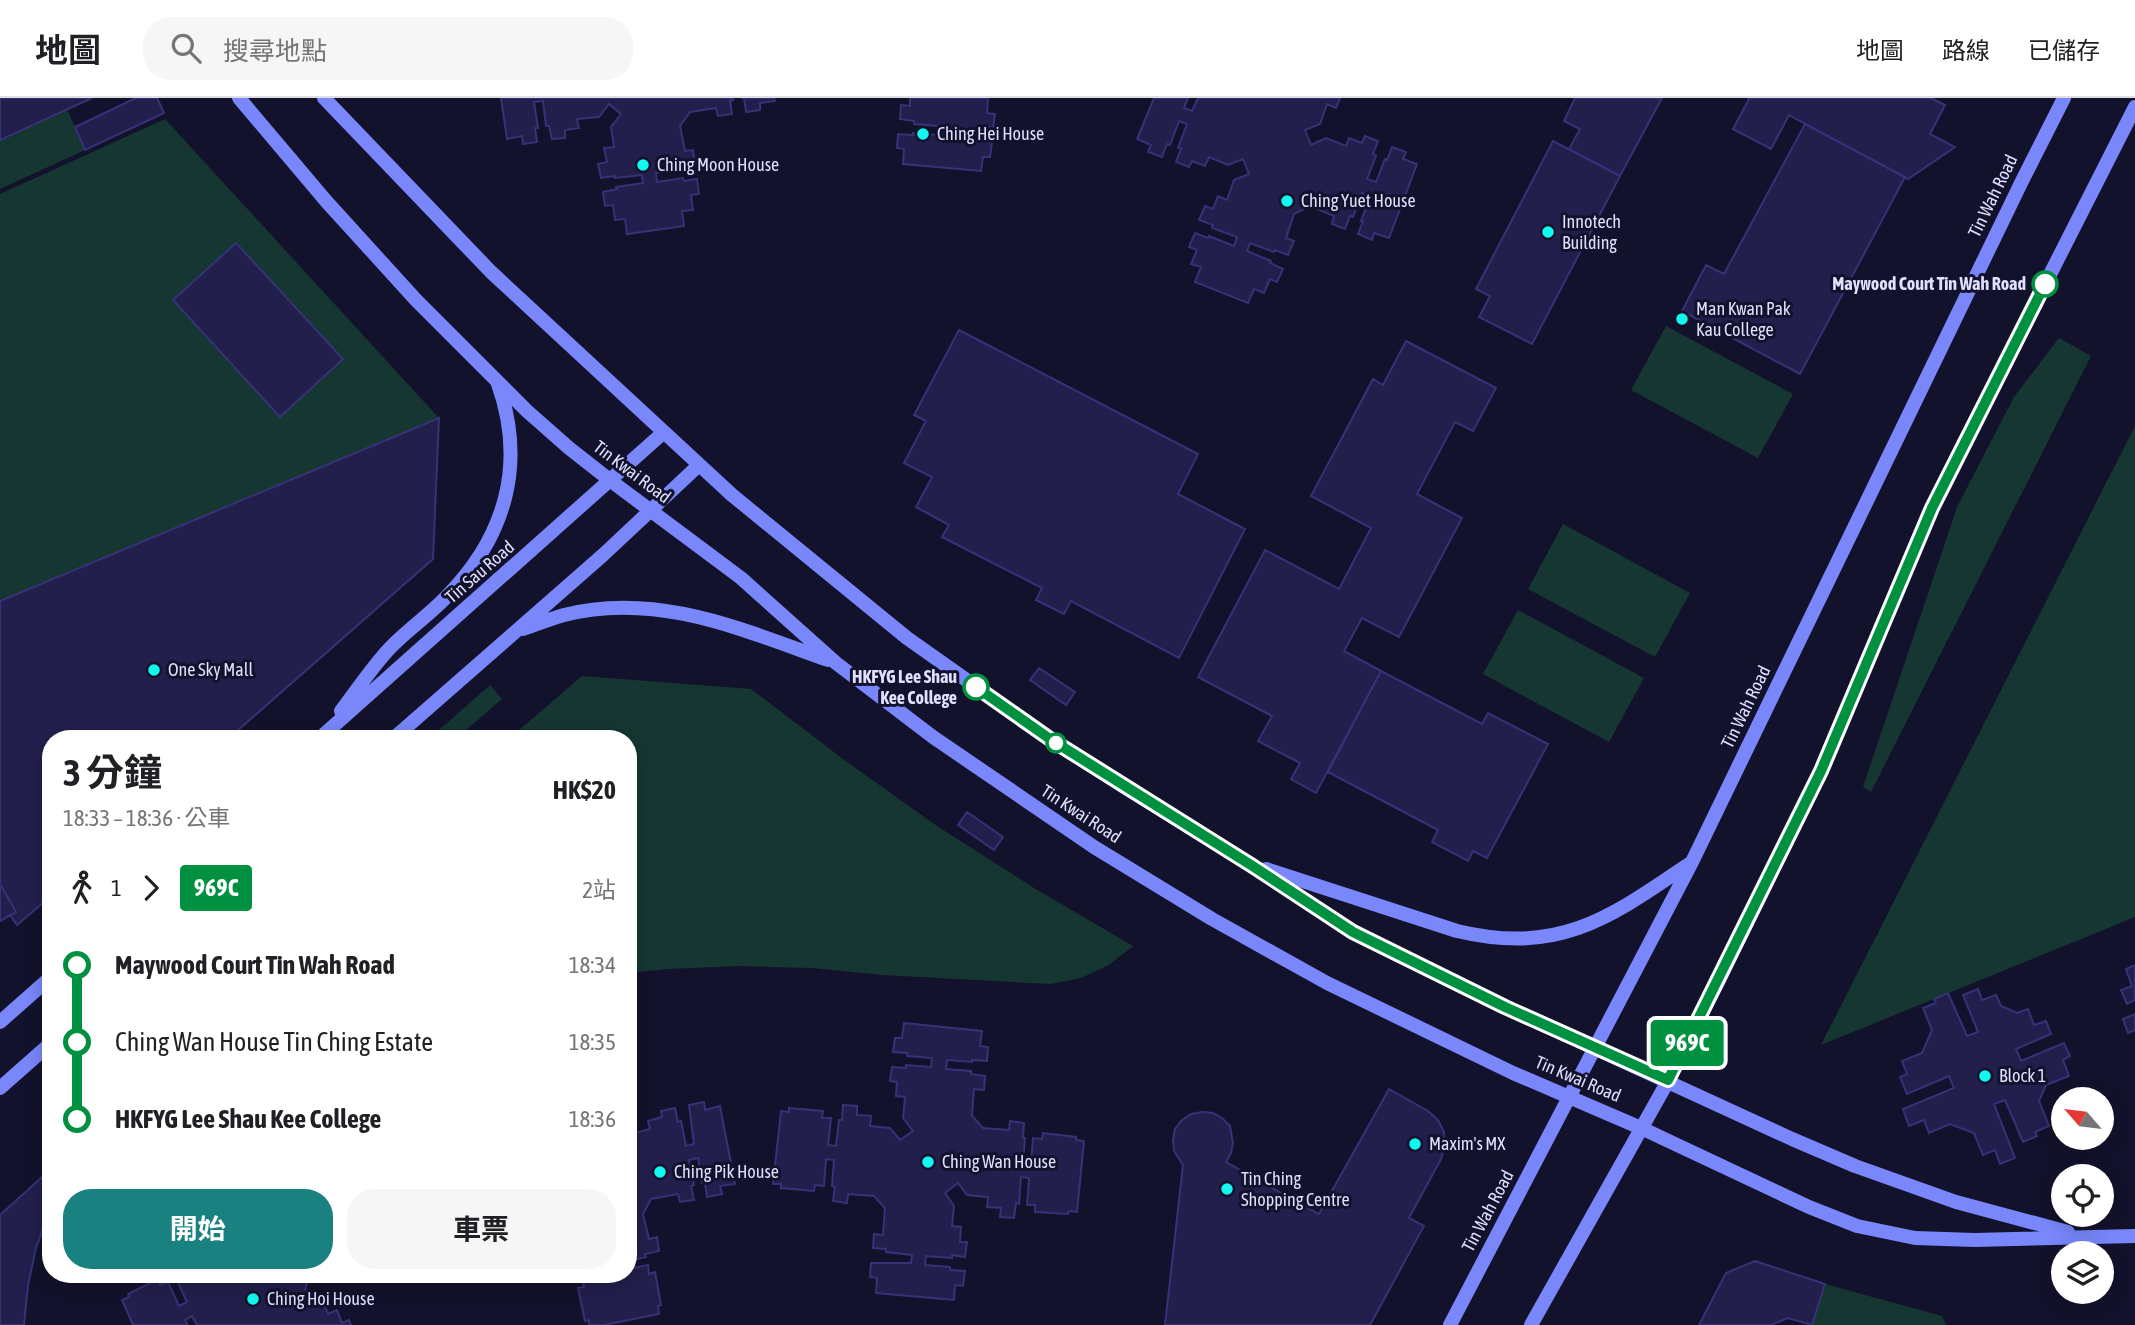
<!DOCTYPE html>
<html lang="zh-TW">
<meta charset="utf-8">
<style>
:root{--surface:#fff;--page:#f6f6f6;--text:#202124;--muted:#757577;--line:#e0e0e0;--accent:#198280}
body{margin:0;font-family:"Asap Condensed","Noto Sans TC",sans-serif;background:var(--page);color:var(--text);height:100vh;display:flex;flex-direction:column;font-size:26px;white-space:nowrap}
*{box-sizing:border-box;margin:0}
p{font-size:23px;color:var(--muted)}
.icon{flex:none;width:38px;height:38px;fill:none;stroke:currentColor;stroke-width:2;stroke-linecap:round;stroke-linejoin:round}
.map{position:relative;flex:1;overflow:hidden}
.details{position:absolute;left:42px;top:632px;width:595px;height:553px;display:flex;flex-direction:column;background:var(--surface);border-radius:28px;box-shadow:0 4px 18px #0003}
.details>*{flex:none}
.badge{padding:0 14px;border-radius:5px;font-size:24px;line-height:46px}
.needle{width:46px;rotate:298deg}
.controls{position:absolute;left:2051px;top:989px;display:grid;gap:14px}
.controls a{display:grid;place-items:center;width:63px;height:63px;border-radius:50%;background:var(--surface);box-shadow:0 4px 18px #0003;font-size:35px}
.map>.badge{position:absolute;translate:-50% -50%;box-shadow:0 0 0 4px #fff}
.legs{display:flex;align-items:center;gap:10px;height:77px;padding:0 21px;font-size:23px}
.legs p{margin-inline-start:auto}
.head{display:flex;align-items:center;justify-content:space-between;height:119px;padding:0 21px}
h1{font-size:38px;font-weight:700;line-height:52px}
.button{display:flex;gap:14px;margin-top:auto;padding:14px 21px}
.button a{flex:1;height:80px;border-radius:28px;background:var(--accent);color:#fff;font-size:28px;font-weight:700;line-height:80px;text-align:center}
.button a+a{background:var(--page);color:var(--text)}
ul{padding:0 21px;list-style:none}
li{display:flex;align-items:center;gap:24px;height:77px;font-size:26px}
li i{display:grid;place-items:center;width:10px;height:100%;margin:0 9px;background:currentColor}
li i::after{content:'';width:18px;height:18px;margin:-9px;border:5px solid;border-radius:50%;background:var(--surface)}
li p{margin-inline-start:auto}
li:first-child i{background:linear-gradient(#0000 50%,currentColor 0)}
li:last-child i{background:linear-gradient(currentColor 50%,#0000 0)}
header{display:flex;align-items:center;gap:42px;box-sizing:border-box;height:98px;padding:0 35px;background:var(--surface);border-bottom:2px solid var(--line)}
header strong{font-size:33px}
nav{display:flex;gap:38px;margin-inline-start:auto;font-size:24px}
.search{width:490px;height:63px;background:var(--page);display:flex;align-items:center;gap:18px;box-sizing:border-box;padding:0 24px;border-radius:28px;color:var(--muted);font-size:26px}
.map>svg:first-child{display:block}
.green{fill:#163631}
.building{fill:#221f4d;stroke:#363278;stroke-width:2}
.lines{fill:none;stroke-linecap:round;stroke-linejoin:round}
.secondary{stroke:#7987fb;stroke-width:14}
.line-1-casing{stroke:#fff;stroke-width:16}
.line-1{stroke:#009140;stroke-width:10}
.poi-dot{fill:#10f8f0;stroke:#13122c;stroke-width:2.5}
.stop-1-dot{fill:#fff;stroke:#009140;stroke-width:3.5}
.labels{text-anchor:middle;stroke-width:6;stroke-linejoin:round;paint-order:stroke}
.poi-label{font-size:18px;fill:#dfdffe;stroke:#13122c;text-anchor:start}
.street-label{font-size:18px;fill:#dfdffe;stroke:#13122c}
.stop-label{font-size:18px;font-weight:bold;fill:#dfdffe;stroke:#13122c;text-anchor:end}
</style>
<header>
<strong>地圖</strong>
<div class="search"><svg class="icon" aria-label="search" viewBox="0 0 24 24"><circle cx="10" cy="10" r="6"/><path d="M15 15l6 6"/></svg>搜尋地點</div>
<nav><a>地圖</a><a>路線</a><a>已儲存</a></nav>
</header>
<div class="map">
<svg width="2135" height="1227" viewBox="0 0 2135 1227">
<rect width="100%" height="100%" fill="#13122c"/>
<path class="green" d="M67 11 85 52 0 91V42Z
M165 21 439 320 0 503V96Z
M1666 228 1793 296 1758 360 1631 292Z
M2059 240 2091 258 1871 694 1863 689 1957 409 2014 299Z
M2135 328V819L1821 947Z
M1563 426 1690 495 1655 559 1528 491Z
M1518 512 1644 580 1609 644 1483 576Z
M582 578 751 591 843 661 937 728 1034 790 1133 848 1109 867 1081 880 1051 886 883 877 811 870 739 868 668 871 628 875V640H510Z
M490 587 502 601 457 640H430Z
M1825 1186 1942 1218 1946 1227H1812Z"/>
<path class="building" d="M0 0H92L0 42Z
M136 0H157L164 15 85 52 75 29Z
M733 0V2L730 3 732 16 718 18 716 10 690 14 680 28 685 53 693 52 695 66 681 68 682 71 656 75 657 84 683 80 684 83 697 81 699 96 691 97 693 112 682 113 684 128 627 136 625 121 615 122 613 107 605 108 603 94 617 91 616 89 643 85 642 77 615 80V78L601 80 598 66 607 64 604 50 614 49 611 29 621 16 609 6 599 19 577 21 579 30 565 32V40L552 41 549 28H546L543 3 534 4 538 30H535L537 44 523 46 522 38 507 41 501 0Z
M741 0H774L775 3 760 5V12L746 14 744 0Z
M910 0H988L987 15 995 16 993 30 979 28V31L954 30 953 38 992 44 990 59H983L981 73 903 66 904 51 897 50 898 36 913 37V35L938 37 939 28 914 26V23L900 21 901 7 910 8Z
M1154 0H1188L1184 10 1192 13 1198 0H1340L1336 10 1327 6 1320 26 1305 32 1311 47 1326 40 1346 48 1349 40 1362 45 1365 38 1378 43 1373 56 1376 58 1367 81 1376 84 1385 61 1387 62 1392 49 1406 54 1403 61 1417 66 1389 140 1374 135 1372 142 1358 136 1363 123H1361L1370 99 1362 95 1353 119 1350 118 1345 131 1332 126 1334 118 1310 108 1294 116 1286 140 1294 143 1288 157 1275 152 1274 154 1250 145 1247 153 1271 163 1270 165 1283 171 1277 184 1270 181 1264 195 1254 191 1248 205 1195 184 1201 169 1191 166 1197 152 1189 149 1195 135 1208 140 1209 138 1234 148 1237 139 1212 130 1213 127 1199 122 1205 108 1213 111 1218 98 1227 102 1234 82 1249 76 1243 61 1228 67 1209 59 1205 68 1192 63 1189 69 1176 64 1181 51 1178 50 1187 26 1179 23 1170 47 1167 46 1162 59 1148 54 1151 47 1137 41Z
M1575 0H1662L1620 78 1569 51 1580 31 1564 23Z
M1748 0H1931L1945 7 1930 36 1955 49 1908 81 1789 17 1771 51 1733 31 1749 1Z
M1805 26 1905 79 1800 276 1682 213 1706 167 1724 176Z
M1553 43 1620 78 1532 246 1479 219 1490 198 1476 191Z
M236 145 343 261 280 319 173 202Z
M959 232 1198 356 1178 396 1245 431 1179 560 1071 503 1064 516 1036 502 1042 490 942 439 949 427 916 409 932 379 904 365 926 323 914 317Z
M1406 243 1496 290 1473 333 1455 324 1417 396 1462 420 1399 539 1362 520 1344 553 1381 573 1316 695 1291 681 1300 665 1258 643 1272 618 1198 579 1265 452 1339 491 1371 430 1311 398 1373 281 1383 287Z
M439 320 433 461 229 640H51V798L17 827 10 817 0 823V503Z
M1039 570 1075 594 1066 607 1030 582Z
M1381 573 1482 626 1488 615 1548 646 1487 760 1473 753 1468 763 1432 744 1438 732 1328 674Z
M967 714 1003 739 994 752 958 727Z
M0 786 16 814 0 823Z
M2135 867V902L2127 906 2121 892 2132 888 2126 871Z
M1978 891 1982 902 1996 897 2001 908 2017 915 2028 911 2034 927 2046 923 2051 936 2016 951 2021 963 2064 945 2070 958 2063 962 2069 978 2046 987 2039 1003 2049 1028 2035 1034 2037 1038 2023 1044 2005 1002 1994 1006 2015 1060 2000 1066 1995 1052 1983 1057 1974 1035 1950 1026 1929 1035 1924 1022 1909 1028 1903 1011 1954 990 1949 978 1907 996 1900 979 1907 976 1902 963 1922 955 1932 932 1923 910 1936 905 1934 901 1948 895 1967 938 1978 934 1963 897Z
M2135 916V932L2128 935 2123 921Z
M904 925 982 933 980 948 988 949 987 963 972 962V964L947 962 946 971 971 973V976L985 978 984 992 974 991 972 1018 983 1030 1009 1032 1010 1023 1024 1025 1023 1040H1025L1023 1066H1031L1033 1040 1042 1041 1043 1035 1076 1039V1042L1084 1043 1077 1114 1069 1113 1068 1116 1035 1114V1107H1027L1029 1080 1021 1079 1019 1106 1016 1105 1014 1120 1000 1119 1001 1110 987 1109 988 1099 967 1097 958 1085 945 1095 954 1108 952 1128 961 1129 960 1144H967L965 1159 952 1157V1160L926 1158 925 1167 950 1169V1172L965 1173 963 1188 955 1187 954 1202 876 1195 877 1180 870 1179 871 1165H911L912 1157 886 1154V1151L873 1150 874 1136 883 1137 885 1110 874 1098 848 1096 847 1105 833 1103 835 1089 832 1088 834 1062 826 1061 824 1088 815 1087 814 1093 781 1090V1086H773L781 1013 789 1014V1010L823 1013 822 1020H831L828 1047 836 1048 839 1022H842L843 1007 857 1008V1017L871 1018 870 1028 890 1030 900 1042 913 1033 903 1020 905 999 896 998 897 984 890 983 892 969 906 970V967L931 969 932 960 907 958V955L893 954 895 940H902Z
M1389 991 1428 1013 1438 1022 1444 1034 1445 1047 1441 1061 1409 1120 1424 1128 1370 1227H1165L1183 1067 1174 1053 1173 1042 1175 1031 1181 1023 1191 1016 1202 1014 1213 1015 1222 1020 1230 1028 1233 1045 1231 1055 1226 1064 1319 1116Z
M704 1004 705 1012 720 1008 735 1086 720 1088 722 1096 707 1099 705 1085H702L698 1060 689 1062 694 1087 691 1088 694 1102 680 1104 678 1096 651 1101 643 1116 649 1141 657 1139 659 1153 645 1156 646 1159 628 1163V1037L650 1031 648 1023 662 1019 661 1013 675 1010 678 1024 681 1023 686 1048 694 1046 689 1007Z
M51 1071V1109L36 1150 28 1187 24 1227H0V1117Z
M1755 1163 1825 1186 1812 1227 1788 1220 1771 1227H1699L1726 1175Z
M648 1167 649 1176 655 1174 661 1207 658 1208 659 1216 604 1227H589V1222L585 1223 578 1190 584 1189 582 1180 602 1176H628V1171Z
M178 1176H311L305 1191 320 1197 328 1216 337 1212 342 1225 349 1222 351 1227H197L192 1218 185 1222 188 1227H133L122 1202 129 1199 128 1196 158 1181 160 1187 168 1184 179 1208 187 1204 176 1180 179 1179Z
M346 1176H377L378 1177 365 1184 361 1176 348 1182Z"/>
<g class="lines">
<path class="secondary" d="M239 0 326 103 416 202 527 313 569 350 611 383 741 480 836 565 933 639 1094 749 1212 821 1327 885 1513 975 1641 1030 1809 1109 1857 1128 1915 1140 1975 1142 2135 1138
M324 0 491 174 732 397 907 540 1050 641 1121 687 1251 767 1353 834 1505 909 1792 1041 1855 1068 1956 1104 2068 1134
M523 531C537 526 550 521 564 517 656 493 743 532 828 562
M341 613C357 592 372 569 390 550 408 531 431 516 449 496 506 437 526 365 498 286
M320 640 664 334
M394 640 603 457 699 367
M1266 771 1457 833C1559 857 1608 821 1689 766
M0 924 51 879
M0 990 51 945
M1450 1227 1692 764 2022 83 2064 0
M1531 1227 1668 983 1720 880 1821 673 1932 409 2135 9"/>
</g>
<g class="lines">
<defs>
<path id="line-1" d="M976 589 1050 641 1251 767 1353 834 1505 909 1668 982 1821 673 1932 410 2045 186"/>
</defs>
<use href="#line-1" class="line-1-casing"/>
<use href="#line-1" class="line-1"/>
</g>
<g class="poi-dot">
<circle cx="923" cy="36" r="7"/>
<circle cx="643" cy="67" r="7"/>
<circle cx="1287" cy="103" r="7"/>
<circle cx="1548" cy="134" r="7"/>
<circle cx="1682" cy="221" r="7"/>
<circle cx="154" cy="572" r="7"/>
<circle cx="1985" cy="978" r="7"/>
<circle cx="1415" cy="1046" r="7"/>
<circle cx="928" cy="1064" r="7"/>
<circle cx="660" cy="1074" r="7"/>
<circle cx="1227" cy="1091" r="7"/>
<circle cx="253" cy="1201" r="7"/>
</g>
<g class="stop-1-dot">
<circle cx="2045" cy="186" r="12"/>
<circle cx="976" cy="589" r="12"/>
<circle cx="1056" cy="645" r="9"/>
</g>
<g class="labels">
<g class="poi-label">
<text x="937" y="42">Ching Hei House</text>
<text x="657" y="73">Ching Moon House</text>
<text x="1301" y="109">Ching Yuet House</text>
<text x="1562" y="130">Innotech<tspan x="1562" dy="21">Building</tspan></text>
<text x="1696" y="217">Man Kwan Pak<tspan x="1696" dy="21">Kau College</tspan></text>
<text x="168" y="578">One Sky Mall</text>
<text x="1999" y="984">Block 1</text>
<text x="1429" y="1052">Maxim's MX</text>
<text x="942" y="1070">Ching Wan House</text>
<text x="674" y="1080">Ching Pik House</text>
<text x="1241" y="1087">Tin Ching<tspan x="1241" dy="21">Shopping Centre</tspan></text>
<text x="267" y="1207">Ching Hoi House</text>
</g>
<g class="street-label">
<text transform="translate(1993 98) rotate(-64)" y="6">Tin Wah Road</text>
<text transform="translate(632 374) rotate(37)" y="6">Tin Kwai Road</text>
<text transform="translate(480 474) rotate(-41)" y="6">Tin Sau Road</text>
<text transform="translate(1746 609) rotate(-64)" y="6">Tin Wah Road</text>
<text transform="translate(1081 716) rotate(33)" y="6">Tin Kwai Road</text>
<text transform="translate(1578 981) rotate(23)" y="6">Tin Kwai Road</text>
<text transform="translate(1488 1113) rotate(-62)" y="6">Tin Wah Road</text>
</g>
<g class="stop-label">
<text x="2026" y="192">Maywood Court Tin Wah Road</text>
<text x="957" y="585">HKFYG Lee Shau<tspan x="957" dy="21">Kee College</tspan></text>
</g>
</g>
</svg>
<div class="controls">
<a><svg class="needle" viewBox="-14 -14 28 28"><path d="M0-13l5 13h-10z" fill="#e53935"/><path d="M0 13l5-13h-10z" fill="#757577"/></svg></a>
<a><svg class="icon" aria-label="locate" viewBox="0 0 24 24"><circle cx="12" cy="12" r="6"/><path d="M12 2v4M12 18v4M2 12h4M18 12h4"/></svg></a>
<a><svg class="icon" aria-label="layers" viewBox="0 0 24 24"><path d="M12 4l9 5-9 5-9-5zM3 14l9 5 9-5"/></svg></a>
</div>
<b class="badge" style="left:1687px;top:945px;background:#009140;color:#fff">969C</b>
<section class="details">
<div class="head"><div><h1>3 分鐘</h1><p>18:33 – 18:36 · 公車</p></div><b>HK$20</b></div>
<div class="legs"><svg class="icon" aria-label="walk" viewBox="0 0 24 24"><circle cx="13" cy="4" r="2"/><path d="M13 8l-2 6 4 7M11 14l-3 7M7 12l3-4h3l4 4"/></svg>1<svg class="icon" aria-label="forward" viewBox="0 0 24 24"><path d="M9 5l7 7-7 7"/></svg><b class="badge" style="background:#009140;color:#fff">969C</b><p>2站</p></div>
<ul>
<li><i style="color:#009140"></i><b>Maywood Court Tin Wah Road</b><p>18:34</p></li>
<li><i style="color:#009140"></i><span>Ching Wan House Tin Ching Estate</span><p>18:35</p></li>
<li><i style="color:#009140"></i><b>HKFYG Lee Shau Kee College</b><p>18:36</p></li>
</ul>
<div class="button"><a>開始</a><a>車票</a></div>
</section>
</div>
